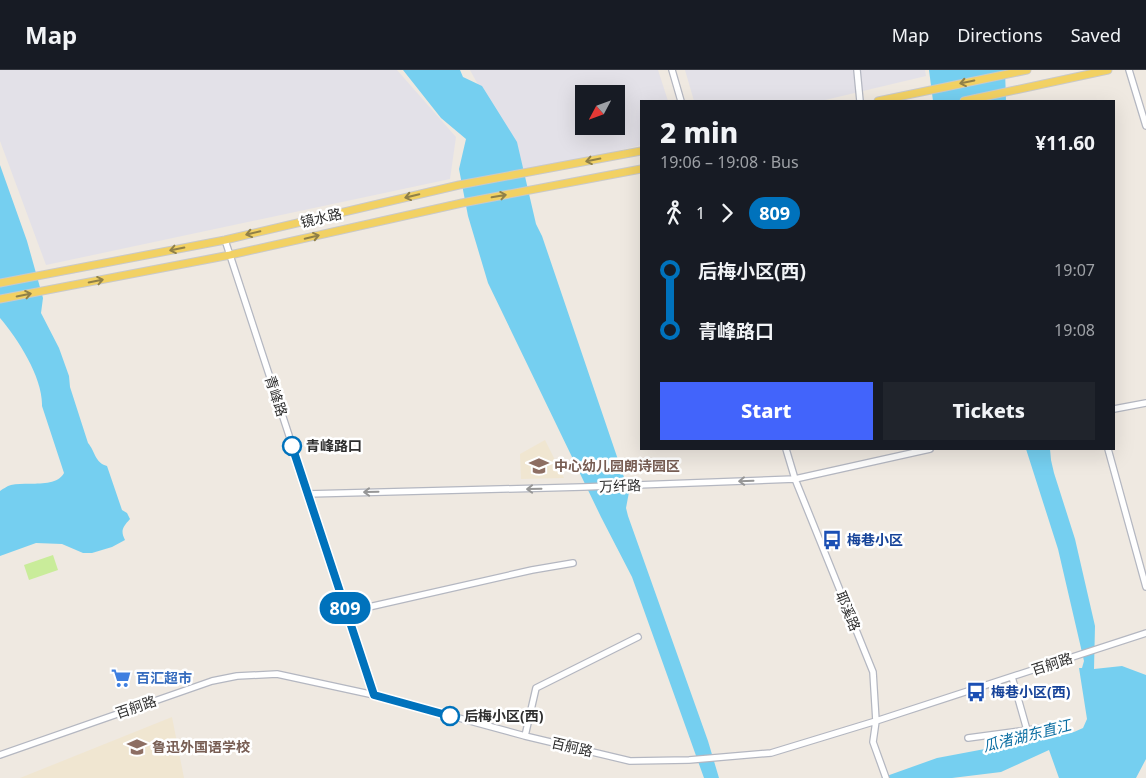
<!DOCTYPE html>
<meta charset="utf-8">
<style>
:root{--surface:#171b24;--page:#20242c;--text:#f1f3f6;--muted:#9ea1a6;--line:#363941;--accent:#4264fb}
body{margin:0;font-family:"Noto Sans","Noto Sans SC",sans-serif;background:var(--page);color:var(--text);height:100vh;display:flex;flex-direction:column;font-size:19px;white-space:nowrap}
*{box-sizing:border-box;margin:0}
p{font-size:16px;color:var(--muted)}
.icon{flex:none;width:28px;height:28px;fill:none;stroke:currentColor;stroke-width:2;stroke-linecap:round;stroke-linejoin:round}
.map{position:relative;flex:1;overflow:hidden}
.side{position:absolute;left:640px;top:30px;width:475px;height:350px;display:flex;flex-direction:column;background:var(--surface);border-radius:0px;box-shadow:0 5px 20px #0002}
.side>*{flex:none}
.badge{padding:0 10px;border-radius:16px;font-size:18px;line-height:32px}
.needle{width:32px;rotate:229deg}
.controls{position:absolute;left:575px;top:15px;display:grid;gap:10px}
.controls a{display:grid;place-items:center;width:50px;height:50px;border-radius:0px;background:var(--surface);box-shadow:0 5px 20px #0002;font-size:25px}
.map>.badge{position:absolute;translate:-50% -50%;box-shadow:0 0 0 2px #fff}
.legs{display:flex;align-items:center;gap:8px;height:55px;padding:0 20px;font-size:16px}
.legs p{margin-inline-start:auto}
.head{display:flex;align-items:center;justify-content:space-between;height:85px;padding:0 20px}
h1{font-size:28px;font-weight:800;line-height:38px}
.action{display:flex;gap:10px;margin-top:auto;padding:10px 20px}
.action a{flex:1;height:58px;border-radius:0px;background:var(--accent);color:#fff;font-size:20px;font-weight:800;line-height:58px;text-align:center}
.action a+a{background:var(--page);color:var(--text)}
ul{padding:0 20px;list-style:none}
li{display:flex;align-items:center;gap:18px;height:60px;font-size:19px}
li i{display:grid;place-items:center;width:8px;height:100%;margin:0 6px;background:currentColor}
li i::after{content:'';width:12px;height:12px;margin:-6px;border:4px solid;border-radius:50%;background:var(--surface)}
li p{margin-inline-start:auto}
li:first-child i{background:linear-gradient(#0000 50%,currentColor 0)}
li:last-child i{background:linear-gradient(currentColor 50%,#0000 0)}
header{display:flex;align-items:center;gap:30px;box-sizing:border-box;height:70px;padding:0 25px;background:var(--surface);border-bottom:1px solid var(--line)}
header strong{font-size:24px}
nav{display:flex;gap:28px;margin-inline-start:auto;font-size:18px}
.map>svg:first-child{display:block}
.industrial{fill:#e3e1e8;fill-rule:evenodd}
.education{fill:#f0e6d1}
.pitch{fill:#c9ec9a}
.water{fill:#75cff0}
.lines{fill:none;stroke-linecap:round;stroke-linejoin:round}
.minor-casing{stroke:#b4b7c1;stroke-width:8}
.major-casing{stroke:#c9c9c9;stroke-width:9}
.minor{stroke:#fff;stroke-width:5.5}
.major{stroke:#f2d163;stroke-width:7}
.oneway{stroke:#908048}
.oneway2{stroke:#969696}
.line-1-casing{stroke:#fff;stroke-width:11}
.line-1{stroke:#0072bc;stroke-width:8}
.stop-1-dot{fill:#fff;stroke:#0072bc;stroke-width:2.5}
.labels{text-anchor:middle;stroke-width:5;stroke-linejoin:round;paint-order:stroke}
.street-label{font-size:14px;fill:#2e2e2e;stroke:#fff}
.stop-label{font-size:14px;font-weight:bold;fill:#2e2e2e;stroke:#fff;text-anchor:start}
.education-label{font-size:14px;font-weight:bold;fill:#785e54;stroke:#fff;text-anchor:start}
.transit-label{font-size:14px;font-weight:bold;fill:#164399;stroke:#fff;text-anchor:start}
.shop-label{font-size:14px;font-weight:bold;fill:#366cbe;stroke:#fff;text-anchor:start}
.water-label{font-size:15px;font-style:italic;fill:#0d6fa3;stroke:#fff}
</style>
<header>
<strong>Map</strong>
<nav><a>Map</a><a>Directions</a><a>Saved</a></nav>
</header>
<div class="map">
<svg width="1146" height="708" viewBox="0 0 1146 708">
<rect width="100%" height="100%" fill="#efe9e1"/>
<path class="industrial" d="M0 0H397L456 67 450 109 46 195 0 71Z
M470 0H658L668 31H641V75L526 103ZM584 24H616V56H584Z
M685 0H925L926 6 821 31H694Z"/>
<path class="education" d="M545 370 564 408 521 409 520 384Z
M172 647 184 708H20Z"/>
<path class="pitch" d="M53 485 58 500 29 510 24 495Z"/>
<path class="water" d="M403 0H460L463 7 482 16 517 72 536 154 542 166 629 422 626 438 628 446 708 671 719 708H704L632 507 601 447 488 213 468 146 459 99 466 69 441 48Z
M929 0H1005L1006 31H933Z
M0 95 27 171 43 228 41 243 59 278 69 306 70 317 88 373C95 381 95 393 107 396L122 440 127 443 130 449C123 457 120 460 125 470L112 477 92 483H83L62 474 36 473 0 486V421C3 419 7 416 11 415 27 411 55 419 64 403L42 336C43 308 18 269 0 248Z
M1026 379H1050L1051 390 1054 403 1075 469 1095 556 1094 599 1122 596 1146 605V689L1136 708H1059L1049 680 1001 702 952 708H881L937 688 1074 662 1083 658 1087 649 1079 598H1082L1084 591 1058 479Z"/>
<g class="lines">
<defs>
<path id="minor" d="M672 0 681 31
M857 0 860 31
M1129 0 1146 56
M225 170 374 625
M1114 339 1146 333
M786 379 795 409 873 602 876 651 873 672 886 708
M1108 379 1146 517
M307 424 583 417 795 409 930 379
M347 544 360 539 532 500 573 493
M1012 607 1027 660
M525 666 536 618 638 567
M968 668 1065 655
M0 685 212 611 237 606 277 604 374 625 525 666 630 691 689 690 771 683 876 651 1146 563"/>
<path id="major" d="M878 31 1027 0
M964 31 1108 0
M0 213 225 170 459 115 641 81
M0 229 230 185 462 133 641 99"/>
</defs>
<use href="#minor" class="minor-casing"/>
<use href="#major" class="major-casing"/>
<use href="#minor" class="minor"/>
<use href="#major" class="major"/>
</g>
<defs><path id="oneway-shaft" d="M-6 0H5M1.5-3L5.5 0L1.5 3" fill="none" stroke-width="1.6" stroke-linecap="round" stroke-linejoin="round" transform="scale(1.25)"/></defs>
<g class="oneway">
<use href="#oneway-shaft" transform="translate(967 12) rotate(168)"/>
<use href="#oneway-shaft" transform="translate(593 90) rotate(169)"/>
<use href="#oneway-shaft" transform="translate(412 126) rotate(167)"/>
<use href="#oneway-shaft" transform="translate(499 126) rotate(-10)"/>
<use href="#oneway-shaft" transform="translate(253 163) rotate(167)"/>
<use href="#oneway-shaft" transform="translate(312 167) rotate(-13)"/>
<use href="#oneway-shaft" transform="translate(177 179) rotate(169)"/>
<use href="#oneway-shaft" transform="translate(96 211) rotate(-11)"/>
<use href="#oneway-shaft" transform="translate(24 225) rotate(-11)"/>
</g>
<g class="oneway2">
<use href="#oneway-shaft" transform="translate(746 411) rotate(178)"/>
<use href="#oneway-shaft" transform="translate(534 419) rotate(179)"/>
<use href="#oneway-shaft" transform="translate(371 422) rotate(179)"/>
</g>
<g class="lines">
<defs>
<path id="line-1" d="M292 376 374 625 450 646"/>
</defs>
<use href="#line-1" class="line-1-casing"/>
<use href="#line-1" class="line-1"/>
</g>
<defs>
<symbol id="school-bare" viewBox="-9 -9 18 18"><path d="M0-5L7-2L0 1L-7-2ZM-4 1L0 2.5L4 1V4Q0 6-4 4Z" fill="#8d6e63" stroke="#fff" stroke-width="2.5" paint-order="stroke"/></symbol>
<symbol id="bus-bare" viewBox="-9 -9 18 18"><path d="M-5-6H5V4H4V6H2V4H-2V6H-4V4H-5ZM-3.5-4V0h7V-4ZM-3.5 1.2v1.5H-2V1.2ZM2 1.2v1.5H3.5V1.2Z" fill="#1a4fb4" stroke="#fff" stroke-width="2.5" paint-order="stroke"/></symbol>
<symbol id="supermarket-bare" viewBox="-9 -9 18 18"><path d="M-6-5.5h2.5l.6 2H6L4.5 2H-2.5L-4.4-4H-6ZM-1.5 3.2a1.3 1.3 0 1 0 .1 0ZM3 3.2a1.3 1.3 0 1 0 .1 0Z" fill="#3f7fe0" stroke="#fff" stroke-width="2.5" paint-order="stroke"/></symbol>
</defs>
<g fill-rule="evenodd">
<use href="#school-bare" x="525" y="382" width="28" height="28"/>
<use href="#bus-bare" x="818" y="456" width="28" height="28"/>
<use href="#supermarket-bare" x="107" y="594" width="28" height="28"/>
<use href="#bus-bare" x="962" y="608" width="28" height="28"/>
<use href="#school-bare" x="123" y="663" width="28" height="28"/>
</g>
<g class="stop-1-dot">
<circle cx="292" cy="376" r="9"/>
<circle cx="450" cy="646" r="9"/>
</g>
<g class="labels">
<g class="street-label">
<text transform="translate(321 148) rotate(-13)" y="5">镜水路</text>
<text transform="translate(276 326) rotate(72)" y="5">青峰路</text>
<text transform="translate(620 416) rotate(-2)" y="5">万纤路</text>
<text transform="translate(848 541) rotate(68)" y="5">耶溪路</text>
<text transform="translate(1052 594) rotate(-18)" y="5">百舸路</text>
<text transform="translate(136 637) rotate(-19)" y="5">百舸路</text>
<text transform="translate(572 677) rotate(13)" y="5">百舸路</text>
</g>
<g class="stop-label">
<text x="306" y="381">青峰路口</text>
<text x="464" y="651">后梅小区(西)</text>
</g>
<g class="education-label">
<text x="554" y="401">中心幼儿园朗诗园区</text>
<text x="152" y="682">鲁迅外国语学校</text>
</g>
<g class="transit-label">
<text x="847" y="475">梅巷小区</text>
<text x="991" y="627">梅巷小区(西)</text>
</g>
<g class="shop-label">
<text x="136" y="613">百汇超市</text>
</g>
<g class="water-label">
<text transform="translate(1027 666) rotate(-14)" y="5">瓜渚湖东直江</text>
</g>
</g>
</svg>
<div class="controls">
<a><svg class="needle" viewBox="-14 -14 28 28"><path d="M0-13l5 13h-10z" fill="#e53935"/><path d="M0 13l5-13h-10z" fill="#9ea1a6"/></svg></a>
</div>
<b class="badge" style="left:345px;top:538px;background:#0072bc;color:#fff">809</b>
<section class="side">
<div class="head"><div><h1>2 min</h1><p>19:06 – 19:08 · Bus</p></div><b>¥11.60</b></div>
<div class="legs"><svg class="icon" aria-label="walk" viewBox="0 0 24 24"><circle cx="13" cy="4" r="2"/><path d="M13 8l-2 6 4 7M11 14l-3 7M7 12l3-4h3l4 4"/></svg>1<svg class="icon" aria-label="forward" viewBox="0 0 24 24"><path d="M9 5l7 7-7 7"/></svg><b class="badge" style="background:#0072bc;color:#fff">809</b></div>
<ul>
<li><i style="color:#0072bc"></i><b>后梅小区(西)</b><p>19:07</p></li>
<li><i style="color:#0072bc"></i><b>青峰路口</b><p>19:08</p></li>
</ul>
<div class="action"><a>Start</a><a>Tickets</a></div>
</section>
</div>
